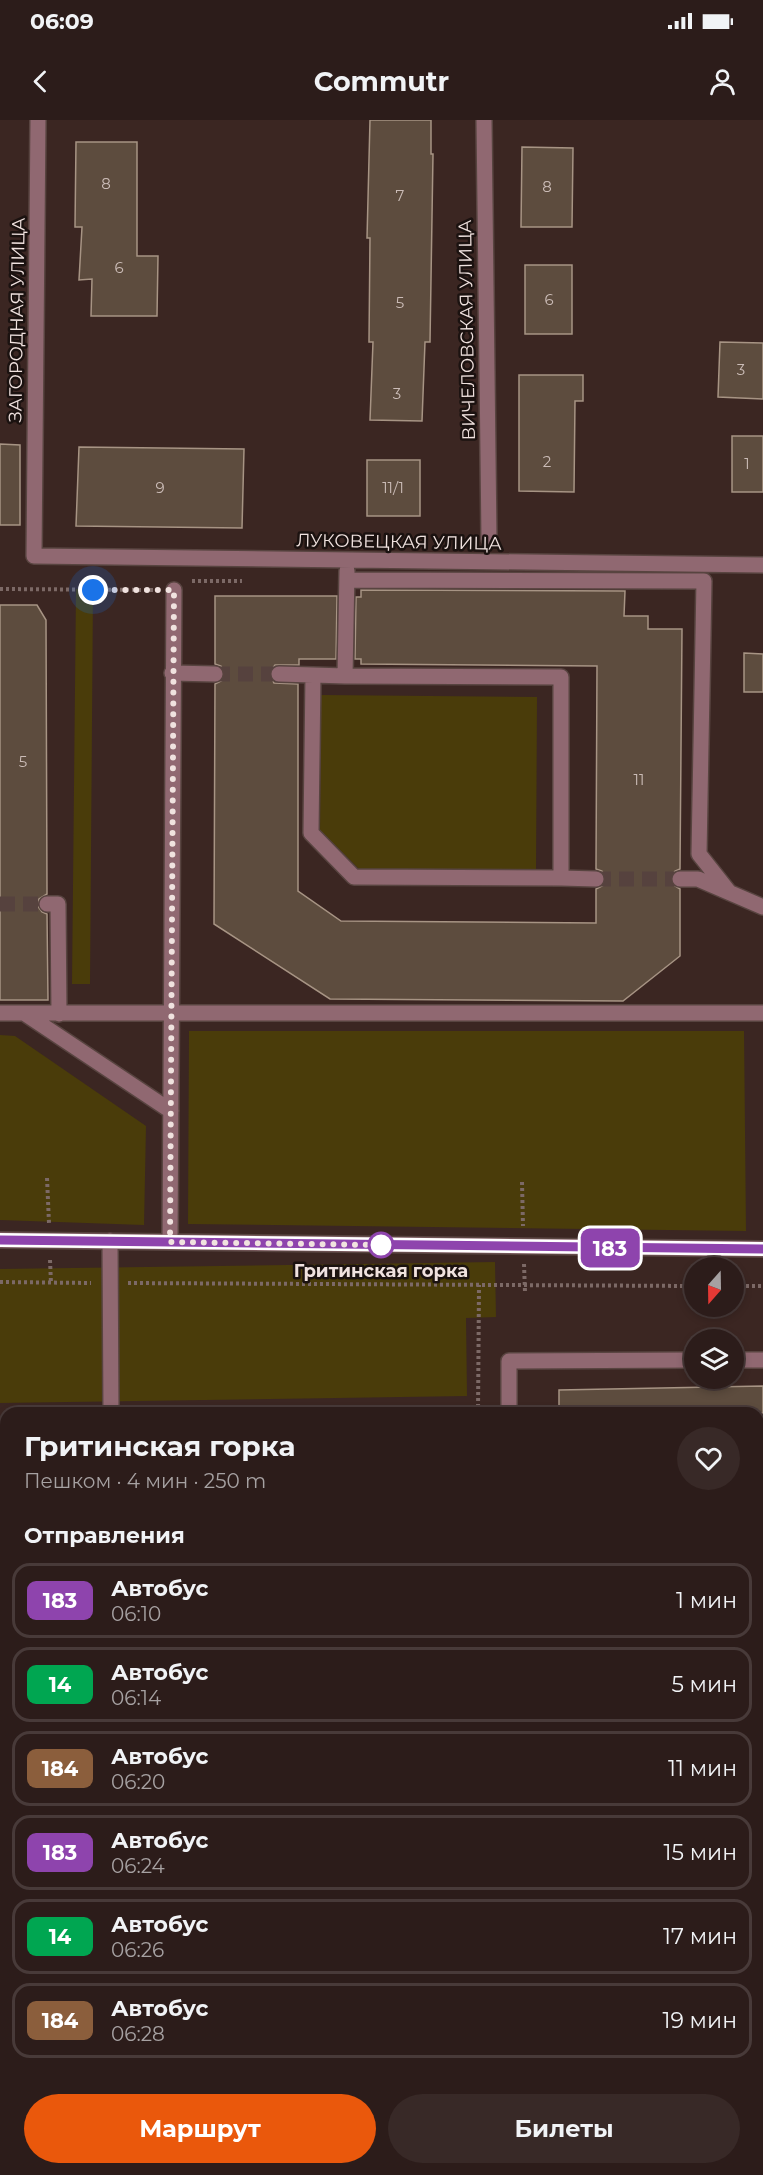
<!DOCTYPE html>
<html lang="ru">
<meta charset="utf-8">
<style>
:root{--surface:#2c1c1a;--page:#382927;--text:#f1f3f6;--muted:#a6a1a2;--line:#483a39;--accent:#ea580c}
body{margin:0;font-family:Montserrat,sans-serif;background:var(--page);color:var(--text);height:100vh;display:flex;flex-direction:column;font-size:22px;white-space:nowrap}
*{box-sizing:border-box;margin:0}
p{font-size:20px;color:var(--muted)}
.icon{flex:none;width:33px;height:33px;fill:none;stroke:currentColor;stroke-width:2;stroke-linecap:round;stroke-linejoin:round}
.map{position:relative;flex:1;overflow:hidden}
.sheet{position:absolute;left:0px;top:1287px;width:764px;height:768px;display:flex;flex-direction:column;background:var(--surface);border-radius:18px 18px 0 0;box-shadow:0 3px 9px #0003,0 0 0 2px var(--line)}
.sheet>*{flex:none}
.badge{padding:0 12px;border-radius:9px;font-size:21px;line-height:39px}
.needle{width:39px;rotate:200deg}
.fabs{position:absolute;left:684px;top:1137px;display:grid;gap:12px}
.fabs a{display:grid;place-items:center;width:60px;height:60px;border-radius:50%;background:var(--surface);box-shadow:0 3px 9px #0003,0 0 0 2px var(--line);font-size:30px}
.you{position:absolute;width:30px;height:30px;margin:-15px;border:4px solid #fff;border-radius:50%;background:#1a73e8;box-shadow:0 0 0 9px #1a73e833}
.map>.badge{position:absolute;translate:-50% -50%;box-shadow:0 0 0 3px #fff}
h2{padding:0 24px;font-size:22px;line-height:54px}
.round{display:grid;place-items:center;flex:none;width:63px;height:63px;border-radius:32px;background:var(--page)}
.summary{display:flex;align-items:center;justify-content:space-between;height:102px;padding:0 24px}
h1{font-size:28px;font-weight:700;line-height:45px}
.action{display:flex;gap:12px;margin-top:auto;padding:12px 24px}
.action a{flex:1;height:69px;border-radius:36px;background:var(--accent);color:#fff;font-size:24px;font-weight:700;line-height:69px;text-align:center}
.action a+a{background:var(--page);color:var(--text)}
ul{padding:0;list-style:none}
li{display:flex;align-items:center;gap:18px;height:75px;margin:0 12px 9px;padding:0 12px;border:3px solid var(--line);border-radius:18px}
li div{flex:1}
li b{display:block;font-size:22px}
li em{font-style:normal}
li .badge{min-width:66px;font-weight:700;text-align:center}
.status{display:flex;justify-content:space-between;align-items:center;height:42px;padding:0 30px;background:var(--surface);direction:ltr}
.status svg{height:16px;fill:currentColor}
header{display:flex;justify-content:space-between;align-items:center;height:78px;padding:0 24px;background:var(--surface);font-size:27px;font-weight:700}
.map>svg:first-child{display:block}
.green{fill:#4a3c0a}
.building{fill:#5d4c3e;stroke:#a79484;stroke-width:1.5}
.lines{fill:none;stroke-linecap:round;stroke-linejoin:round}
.minor-tunnel{stroke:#56423e;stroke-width:15;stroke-dasharray:15 8;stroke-linecap:butt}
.minor-casing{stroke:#584440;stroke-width:18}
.path{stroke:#7c6966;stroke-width:4;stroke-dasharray:3 3;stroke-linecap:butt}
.minor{stroke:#906871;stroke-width:15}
.line-casing{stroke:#fff;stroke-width:14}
.line{stroke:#8e44ad;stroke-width:9}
.walk{stroke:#f0e2df;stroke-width:6;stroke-dasharray:0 10.8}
.stop-dot{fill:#fff;stroke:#8e44ad;stroke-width:3}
.labels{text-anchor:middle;stroke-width:5;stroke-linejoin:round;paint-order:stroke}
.number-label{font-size:15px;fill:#cbbcb7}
.street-label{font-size:18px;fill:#f0e2df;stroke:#1b1210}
.stop-label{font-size:18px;font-weight:bold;fill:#f0e2df;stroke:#1b1210}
</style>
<div class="status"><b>06:09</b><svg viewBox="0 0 49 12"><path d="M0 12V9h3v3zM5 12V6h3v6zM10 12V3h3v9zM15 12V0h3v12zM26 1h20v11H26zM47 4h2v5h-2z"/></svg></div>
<header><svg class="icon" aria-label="back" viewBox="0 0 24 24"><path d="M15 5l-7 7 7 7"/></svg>Commutr<svg class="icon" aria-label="person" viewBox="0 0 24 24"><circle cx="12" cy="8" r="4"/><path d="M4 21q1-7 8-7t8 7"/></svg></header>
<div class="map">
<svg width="763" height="2055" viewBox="0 0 763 2055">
<rect width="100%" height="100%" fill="#3b2622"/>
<path class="green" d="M76 469 93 470 90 864H72Z
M321 575 537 577 536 750 359 749 320 710Z
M189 911H744L746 1111 188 1104Z
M0 915 15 916 146 1006 144 1105 0 1100Z
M495 1142 496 1197 466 1198 467 1276 0 1283V1149Z
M763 1980V2007L758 2005V1981Z"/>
<path class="building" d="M370 0H431V34H433L430 222H425L422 301 370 300 373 222H369L370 118H367Z
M76 22H137V136H158L157 196H91L92 159 79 160 82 107H75Z
M522 27 573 28 572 107H521Z
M525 145H572V214H525Z
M720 222 763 223V279L718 277Z
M519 255H583V281H575L574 372 519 371Z
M732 316H763V372H732Z
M0 324 20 325V405H0Z
M79 327 244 329 242 408 76 406Z
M367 340H420V396H367Z
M361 470 625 471 624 496H648V509H682L680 749 675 751 670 758 672 764 680 769V836L623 881 330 879 214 804 215 564 223 560 225 554 221 546 215 544V476H337L336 539H299V545H275L269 553 274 563 298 564V771L341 801 596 803V769L604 765 606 759 602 751 596 749 597 546 361 544V539H355L356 477H361Z
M0 485H37L46 500 47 774 39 779 37 785 42 792 47 794 48 880H0Z
M744 533 763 534V572H744Z
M763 1266V1293H559V1270Z"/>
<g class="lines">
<path class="minor-tunnel" d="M215 554H279
M596 759H680
M0 784H47"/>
<defs>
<path id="minor" d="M38 0 34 436 763 445
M484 0 489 419
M347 451 345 556 561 557V758L596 759
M347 460 704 461 699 734 729 772
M172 553 215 554
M279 554 313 555
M345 556 313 555 311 713 354 757 561 758
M680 759H698L763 787
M47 784H58L59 894
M0 893H24L171 991
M24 893H763
M0 1120 763 1129
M110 1121 111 1293
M170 1122 174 470
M734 1240H763
M509 1293V1241L694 1240
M758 1473H763
M758 1597 763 1596
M0 1967 6 1972
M755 2049V2055
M17 2055V2049"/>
</defs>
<use href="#minor" class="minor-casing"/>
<path class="path" d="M192 461H242
M0 469 155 470
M47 1058 49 1103
M522 1062 523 1106
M50 1140 51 1163
M524 1144 525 1172
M0 1162 91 1163
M128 1163 694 1166
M734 1166H763
M478 1293 479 1165
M350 2055 353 2049"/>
<use href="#minor" class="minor"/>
</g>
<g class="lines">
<defs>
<path id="line" d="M0 1120 763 1129"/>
</defs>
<use href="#line" class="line-casing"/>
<use href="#line" class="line"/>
<path class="walk" d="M93 470H174L170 1122 381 1125"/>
</g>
<circle class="stop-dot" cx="381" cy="1125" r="12"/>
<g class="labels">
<g class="number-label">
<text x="106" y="69">8</text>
<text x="547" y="72">8</text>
<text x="400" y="81">7</text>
<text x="119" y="153">6</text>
<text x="549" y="185">6</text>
<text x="400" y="188">5</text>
<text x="741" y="255">3</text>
<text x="397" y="279">3</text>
<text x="547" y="347">2</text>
<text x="747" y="349">1</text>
<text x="160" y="373">9</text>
<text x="393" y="373">11/1</text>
<text x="23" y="647">5</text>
<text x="639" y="665">11</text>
</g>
<g class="street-label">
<text transform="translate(17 200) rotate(-89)" y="6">ЗАГОРОДНАЯ УЛИЦА</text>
<text transform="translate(467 210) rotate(-91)" y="6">ВИЧЕЛОВСКАЯ УЛИЦА</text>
<text transform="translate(399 422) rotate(1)" y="6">ЛУКОВЕЦКАЯ УЛИЦА</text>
</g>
<g class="stop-label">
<text x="381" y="1157">Гритинская горка</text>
</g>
</g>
</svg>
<div class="fabs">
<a><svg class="needle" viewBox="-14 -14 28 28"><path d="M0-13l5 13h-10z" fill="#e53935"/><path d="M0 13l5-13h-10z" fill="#a6a1a2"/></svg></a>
<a><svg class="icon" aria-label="layers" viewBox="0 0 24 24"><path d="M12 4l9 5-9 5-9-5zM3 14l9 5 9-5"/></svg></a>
</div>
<div class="you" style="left:93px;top:470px"></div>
<b class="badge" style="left:610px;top:1128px;background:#8e44ad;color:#fff">183</b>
<section class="sheet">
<div class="summary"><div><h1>Гритинская горка</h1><p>Пешком · 4 мин · 250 m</p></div><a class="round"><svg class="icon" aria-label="heart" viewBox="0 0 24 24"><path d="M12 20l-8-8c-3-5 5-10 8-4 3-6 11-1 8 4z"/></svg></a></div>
<h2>Отправления</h2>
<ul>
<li><span class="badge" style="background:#8e44ad;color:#fff">183</span><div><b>Автобус</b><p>06:10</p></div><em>1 мин</em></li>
<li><span class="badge" style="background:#00a651;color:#fff">14</span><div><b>Автобус</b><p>06:14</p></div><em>5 мин</em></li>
<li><span class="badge" style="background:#8b5e3c;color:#fff">184</span><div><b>Автобус</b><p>06:20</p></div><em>11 мин</em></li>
<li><span class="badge" style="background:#8e44ad;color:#fff">183</span><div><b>Автобус</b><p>06:24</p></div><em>15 мин</em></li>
<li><span class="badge" style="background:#00a651;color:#fff">14</span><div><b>Автобус</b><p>06:26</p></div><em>17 мин</em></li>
<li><span class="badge" style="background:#8b5e3c;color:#fff">184</span><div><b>Автобус</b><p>06:28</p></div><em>19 мин</em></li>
</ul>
<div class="action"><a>Маршрут</a><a>Билеты</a></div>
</section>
</div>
